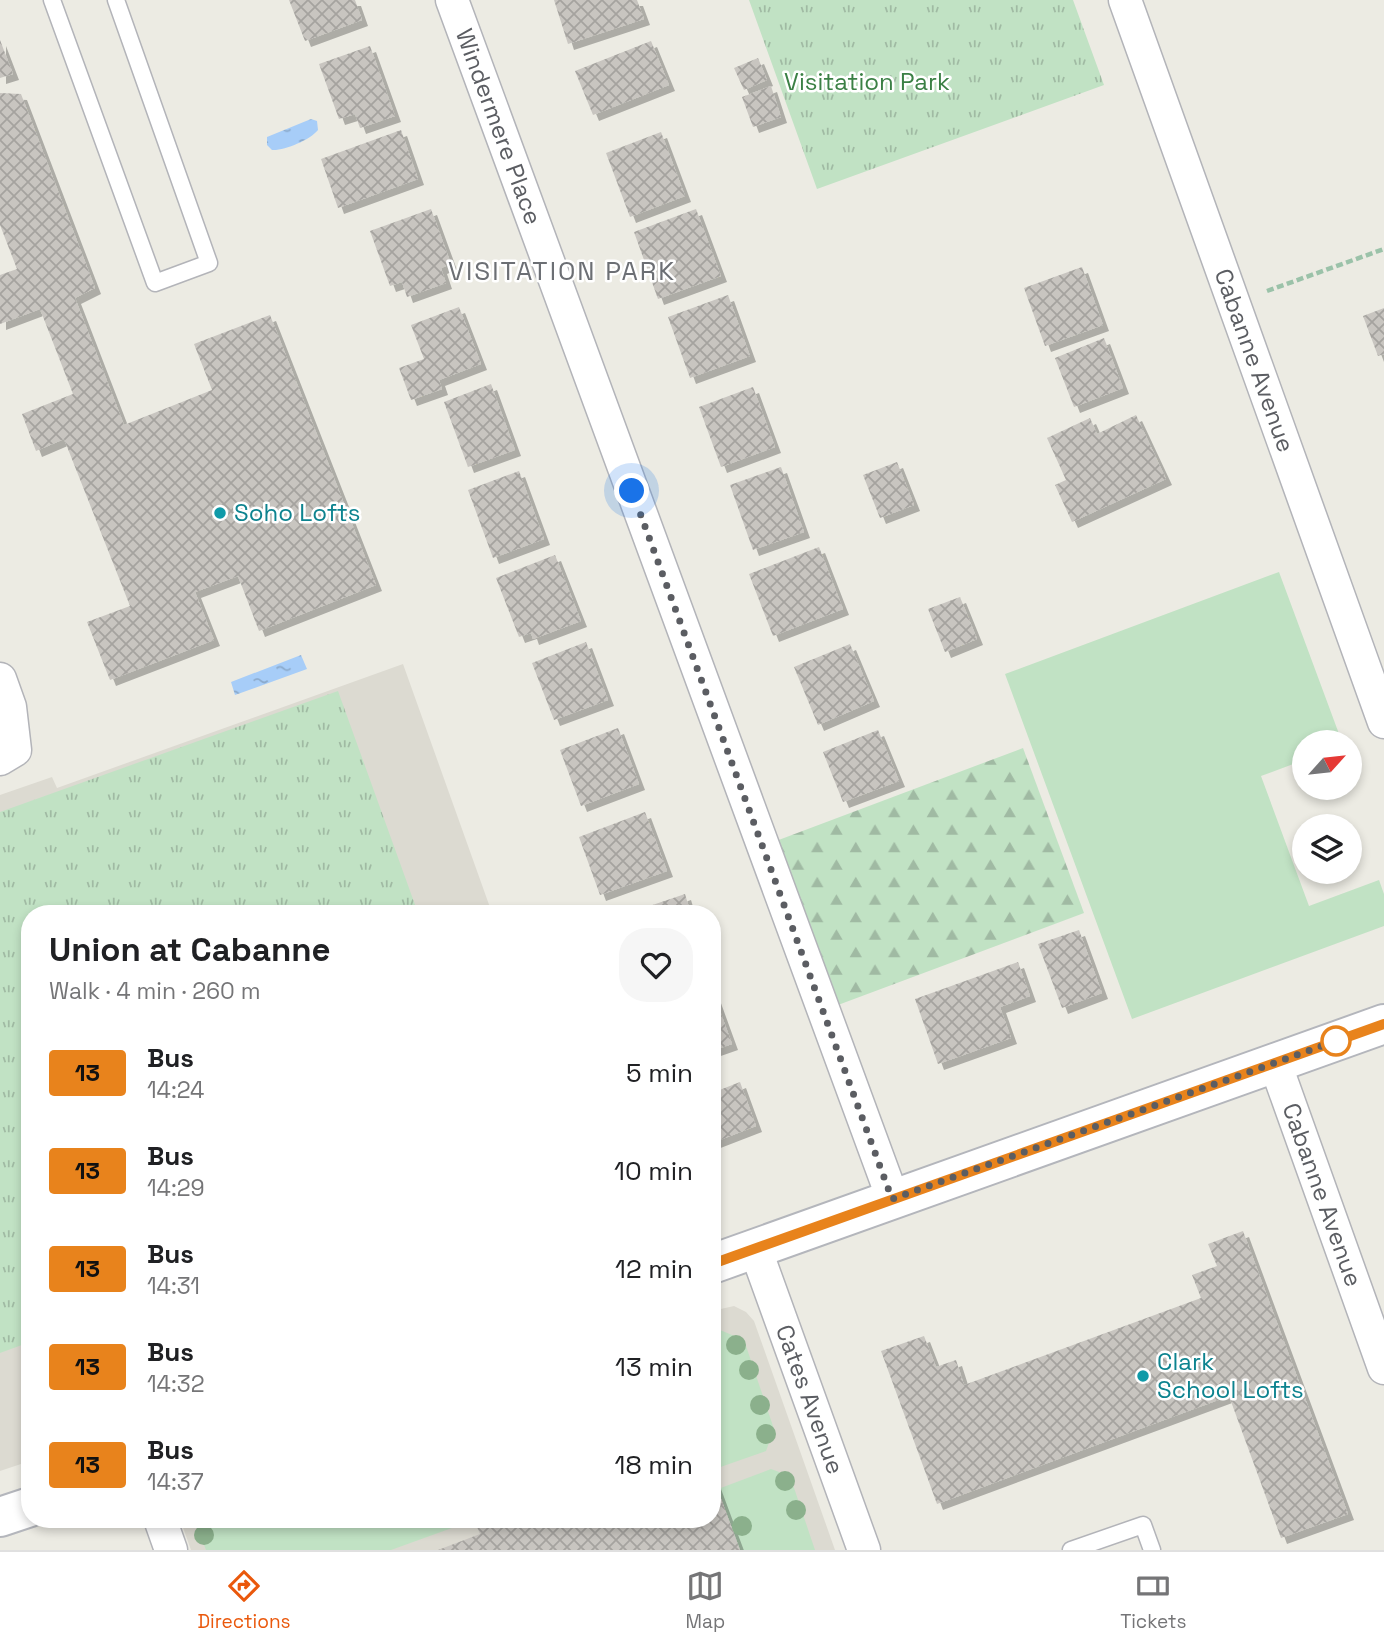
<!DOCTYPE html>
<meta charset="utf-8">
<style>
:root{--surface:#fff;--page:#f6f6f6;--text:#202124;--muted:#757577;--line:#e0e0e0;--accent:#ea580c}
body{margin:0;font-family:"Space Grotesk",sans-serif;background:var(--page);color:var(--text);height:100vh;display:flex;flex-direction:column;font-size:26px;white-space:nowrap}
*{box-sizing:border-box;margin:0}
p{font-size:23px;color:var(--muted)}
.icon{flex:none;width:38px;height:38px;fill:none;stroke:currentColor;stroke-width:2;stroke-linecap:round;stroke-linejoin:round}
.map{position:relative;flex:1;overflow:hidden}
.drawer{position:absolute;left:21px;top:905px;width:700px;height:623px;display:flex;flex-direction:column;background:var(--surface);border-radius:28px;box-shadow:0 4px 10px #0003}
.drawer>*{flex:none}
.badge{padding:0 14px;border-radius:5px;font-size:24px;line-height:46px}
.needle{width:46px;rotate:63deg}
.buttons{position:absolute;left:1292px;top:730px;display:grid;gap:14px}
.buttons a{display:grid;place-items:center;width:70px;height:70px;border-radius:50%;background:var(--surface);box-shadow:0 4px 10px #0003;font-size:35px}
.you{position:absolute;width:35px;height:35px;margin:-18px;border:5px solid #fff;border-radius:50%;background:#1a73e8;box-shadow:0 0 0 10px #1a73e833}
.map>.badge{position:absolute;translate:-50% -50%;box-shadow:0 0 0 4px #fff}
.round{display:grid;place-items:center;flex:none;width:74px;height:74px;border-radius:28px;background:var(--page)}
.headline{display:flex;align-items:center;justify-content:space-between;height:119px;padding:0 28px}
h1{font-size:33px;font-weight:700;line-height:52px}
ul{padding:0;list-style:none}
li{display:flex;align-items:center;gap:21px;height:98px;padding:0 28px}
li div{flex:1}
li b{display:block;font-size:26px}
li em{font-style:normal}
li .badge{min-width:77px;font-weight:700;text-align:center}
.menu{display:flex;justify-content:space-around;align-items:center;height:98px;border-top:2px solid var(--line);background:var(--surface);font-size:19px;color:var(--muted)}
.menu a{display:grid;justify-items:center;gap:4px}
.menu .selected{color:var(--accent)}
.map>svg:first-child{display:block}
.education{fill:#dcdad1}
.grass{fill:#c1e2c4}
.forest{fill:url(#forest-firs)}
.park{fill:url(#park-tufts)}
.water{fill:url(#water-ripples)}
.building{fill:url(#building-cross-hatch);filter:url(#shadow)}
.lines{fill:none;stroke-linecap:round;stroke-linejoin:round}
.lane-casing{stroke:#b3b4b9;stroke-width:19}
.street-casing{stroke:#b3b4b9;stroke-width:35}
.secondary-casing{stroke:#b4b6bc;stroke-width:42}
.path{stroke:#9bc2a9;stroke-width:4.5;stroke-dasharray:7 3.5;stroke-linecap:butt}
.lane{stroke:#fff;stroke-width:16}
.street{stroke:#fff;stroke-width:32}
.secondary{stroke:#fff;stroke-width:38}
.tree{fill:#8bb08c}
.line-casing{stroke:#fff;stroke-width:16}
.line{stroke:#e8831c;stroke-width:10}
.walk{stroke:#5b5d62;stroke-width:7;stroke-dasharray:0 12.6}
.culture-dot{fill:#0f9aa8;stroke:#fff;stroke-width:2.5}
.stop-dot{fill:#fff;stroke:#e8831c;stroke-width:3.5}
.labels{text-anchor:middle;stroke-width:5;stroke-linejoin:round;paint-order:stroke}
.park-label{font-size:24px;fill:#3b8045;stroke:#fff}
.street-label{font-size:24px;fill:#5b5d62;stroke:#fff}
.culture-label{font-size:24px;fill:#0d838f;stroke:#fff;text-anchor:start}
.neighbourhood-label{font-size:26px;letter-spacing:2px;fill:#6c6f74;stroke:#fff}
</style>
<div class="map">
<svg width="1384" height="1550" viewBox="0 0 1384 1550">
<defs>
<pattern id="forest-firs" width="22" height="20" patternUnits="userSpaceOnUse" patternTransform="scale(1.75)"><rect width="22" height="20" fill="#c1e2c4"/><path d="M5 1l3.5 6h-7zM16 11l3.5 6h-7z" fill="#a0baa3"/></pattern>
<pattern id="park-tufts" width="24" height="20" patternUnits="userSpaceOnUse" patternTransform="scale(1.75)"><rect width="24" height="20" fill="#c1e2c4"/><path d="M3 7l-1-3M5 7V3M7 7l1-3M15 17l-1-3M17 17v-4M19 17l1-3" fill="none" stroke="#a0baa3"/></pattern>
<pattern id="water-ripples" width="26" height="14" patternUnits="userSpaceOnUse" patternTransform="scale(1.75)"><rect width="26" height="14" fill="#a7cdf8"/><path d="M2 4q2-2 4 0t4 0M15 11q2-2 4 0t4 0" fill="none" stroke="#8baacc"/></pattern>
<pattern id="building-cross-hatch" width="8" height="8" patternUnits="userSpaceOnUse" patternTransform="scale(1.75)"><rect width="8" height="8" fill="#c8c5c0"/><path d="M0 0l8 8M0 8l8-8" fill="none" stroke="#a5a39f"/></pattern>
<filter id="shadow"><feDropShadow dx="6" dy="6" stdDeviation="0" flood-color="#0004"/></filter>
</defs>
<rect width="100%" height="100%" fill="#ecebe3"/>
<path class="education" d="M403 664 492 913 30 914V1461L0 1471V795L52 777 57 788Z
M734 1306 746 1312 754 1321 835 1550H191L180 1519H712V1311Z"/>
<path class="grass" d="M1279 572 1342 742H1304V760L1261 776 1309 906 1379 880 1384 894V926L1132 1019 1005 674Z
M720 1330 744 1340 774 1429 766 1451 712 1470V1332Z
M771 1469 790 1476 815 1550H740L718 1489Z
M205 1519H474V1520L391 1550H206L199 1532Z"/>
<path class="forest" d="M1023 748 1084 913 838 1005 776 841Z"/>
<path class="park" d="M749 0H1073L1104 85 817 189Z
M338 691 418 913 30 914V1342L0 1353V812Z"/>
<path class="water" d="M311 119 317 121 318 130C310 140 284 151 272 150L267 145V137Z
M301 655 307 669 235 695 231 682Z"/>
<path class="building" d="M289 0H355L362 20 305 41Z
M554 0H637L644 19 568 44Z
M0 40 13 74 0 78Z
M651 41 669 85 593 115 575 71Z
M370 46 395 116 360 128 355 114 339 119 319 64Z
M758 58 767 80 744 90 734 68Z
M771 86 781 117 753 127 742 97Z
M0 93 21 94 95 288 75 298 124 425 212 390 194 344 270 315 376 585 259 631 238 576 195 592 214 640 110 680 87 622 130 606 64 439 36 451 22 414 73 394 40 309 0 324V275L17 269 0 225Z
M401 130 418 179 338 208 321 159Z
M661 132 685 196 630 217 606 153Z
M431 209 451 264 441 268 446 283 407 297 402 282 390 286 370 231Z
M696 209 721 276 658 299 634 232Z
M1082 267 1103 325 1045 346 1024 288Z
M728 295 750 356 690 378 668 317Z
M459 307 481 364 439 380 442 389 411 400 399 368 424 359 411 325Z
M1384 308V354L1378 356 1363 316Z
M1104 338 1123 388 1074 407 1055 358Z
M491 384 515 450 468 467 444 402Z
M753 387 775 447 721 467 699 407Z
M1136 415 1166 479 1072 522 1055 485 1066 480 1047 438 1090 418 1097 434Z
M897 462 914 505 880 518 863 475Z
M781 467 804 532 753 550 730 485Z
M519 471 544 539 493 558 468 490Z
M819 547 843 609 773 636 749 574Z
M555 555 581 621 533 639 531 633 519 637 496 578Z
M960 597 977 639 945 652 928 609Z
M586 642 608 700 554 720 532 663Z
M850 644 874 701 818 725 794 667Z
M618 728 639 784 581 806 560 750Z
M878 730 899 781 843 802 823 752Z
M645 812 667 871 600 895 579 837Z
M685 894 691 914H629V913Z
M1079 930 1102 993 1062 1008 1038 944Z
M1018 962 1030 996 1000 1007 1011 1038 938 1064 915 999Z
M712 989 732 1044 712 1051Z
M740 1082 756 1126 712 1143V1093Z
M1243 1231 1348 1514 1281 1538 1229 1396 937 1504 881 1351 924 1336 936 1367 956 1360 964 1385 1201 1298 1192 1275 1217 1266 1208 1244Z
M712 1475 740 1550H438L480 1534 474 1520 478 1519H712Z"/>
<g class="lines">
<defs>
<path id="lane" d="M52 0 155 283 209 263 116 0
M1071 1550 1143 1525 1152 1550"/>
<g id="street">
<path id="s1" d="M452 0 893 1199"/>
<path id="s2" d="M1125 0 1384 722"/>
<path d="M0 679 10 707 15 750 0 759"/>
<path id="s3" d="M1275 1063 1384 1368"/>
<path id="s4" d="M755 1248 864 1550"/>
<path d="M160 1519 171 1550"/>
</g>
<path id="secondary" d="M712 1264 1384 1024
M0 1517 30 1507"/>
</defs>
<use href="#lane" class="lane-casing"/>
<use href="#street" class="street-casing"/>
<use href="#secondary" class="secondary-casing"/>
<path class="path" d="M1267 291 1384 249"/>
<use href="#lane" class="lane"/>
<use href="#street" class="street"/>
<use href="#secondary" class="secondary"/>
</g>
<g class="tree">
<circle cx="736" cy="1345" r="10"/>
<circle cx="749" cy="1370" r="10"/>
<circle cx="760" cy="1405" r="10"/>
<circle cx="766" cy="1434" r="10"/>
<circle cx="785" cy="1481" r="10"/>
<circle cx="796" cy="1510" r="10"/>
<circle cx="742" cy="1526" r="10"/>
<circle cx="204" cy="1535" r="10"/>
</g>
<g class="lines">
<defs>
<path id="line" d="M712 1264 1384 1024"/>
</defs>
<use href="#line" class="line-casing"/>
<use href="#line" class="line"/>
<path class="walk" d="M632 491 892 1199 1336 1041"/>
</g>
<g class="culture-dot">
<circle cx="220" cy="513" r="7"/>
<circle cx="1143" cy="1376" r="7"/>
</g>
<circle class="stop-dot" cx="1336" cy="1041" r="14"/>
<g class="labels">
<g class="park-label">
<text x="867" y="90">Visitation Park</text>
</g>
<g class="street-label">
<text dy="8" stroke="none"><textPath href="#s1" startOffset="135">Windermere Place</textPath></text>
<text dy="8" stroke="none"><textPath href="#s2" startOffset="383">Cabanne Avenue</textPath></text>
<text dy="8" stroke="none"><textPath href="#s3" startOffset="140">Cabanne Avenue</textPath></text>
<text dy="8" stroke="none"><textPath href="#s4" startOffset="161">Cates Avenue</textPath></text>
</g>
<g class="culture-label">
<text x="234" y="521">Soho Lofts</text>
<text x="1157" y="1370">Clark<tspan x="1157" dy="28">School Lofts</tspan></text>
</g>
<g class="neighbourhood-label">
<text x="562" y="280">VISITATION PARK</text>
</g>
</g>
</svg>
<div class="buttons">
<a><svg class="needle" viewBox="-14 -14 28 28"><path d="M0-13l5 13h-10z" fill="#e53935"/><path d="M0 13l5-13h-10z" fill="#757577"/></svg></a>
<a><svg class="icon" aria-label="layers" viewBox="0 0 24 24"><path d="M12 4l9 5-9 5-9-5zM3 14l9 5 9-5"/></svg></a>
</div>
<div class="you" style="left:632px;top:491px"></div>
<section class="drawer">
<div class="headline"><div><h1>Union at Cabanne</h1><p>Walk · 4 min · 260 m</p></div><a class="round"><svg class="icon" aria-label="heart" viewBox="0 0 24 24"><path d="M12 20l-8-8c-3-5 5-10 8-4 3-6 11-1 8 4z"/></svg></a></div>
<ul>
<li><span class="badge" style="background:#e8831c;color:#111">13</span><div><b>Bus</b><p>14:24</p></div><em>5 min</em></li>
<li><span class="badge" style="background:#e8831c;color:#111">13</span><div><b>Bus</b><p>14:29</p></div><em>10 min</em></li>
<li><span class="badge" style="background:#e8831c;color:#111">13</span><div><b>Bus</b><p>14:31</p></div><em>12 min</em></li>
<li><span class="badge" style="background:#e8831c;color:#111">13</span><div><b>Bus</b><p>14:32</p></div><em>13 min</em></li>
<li><span class="badge" style="background:#e8831c;color:#111">13</span><div><b>Bus</b><p>14:37</p></div><em>18 min</em></li>
</ul>
</section>
</div>
<nav class="menu">
<a class="selected"><svg class="icon" aria-label="directions" viewBox="0 0 24 24"><path d="M12 3l9 9-9 9-9-9zM9 14v-3h6M13 9l2 2-2 2"/></svg>Directions</a>
<a><svg class="icon" aria-label="map" viewBox="0 0 24 24"><path d="M3 6l6-2 6 2 6-2v14l-6 2-6-2-6 2zM9 4v14M15 6v14"/></svg>Map</a>
<a><svg class="icon" aria-label="tickets" viewBox="0 0 24 24"><path d="M3 7h18v10H3zM15 7v10"/></svg>Tickets</a>
</nav>
